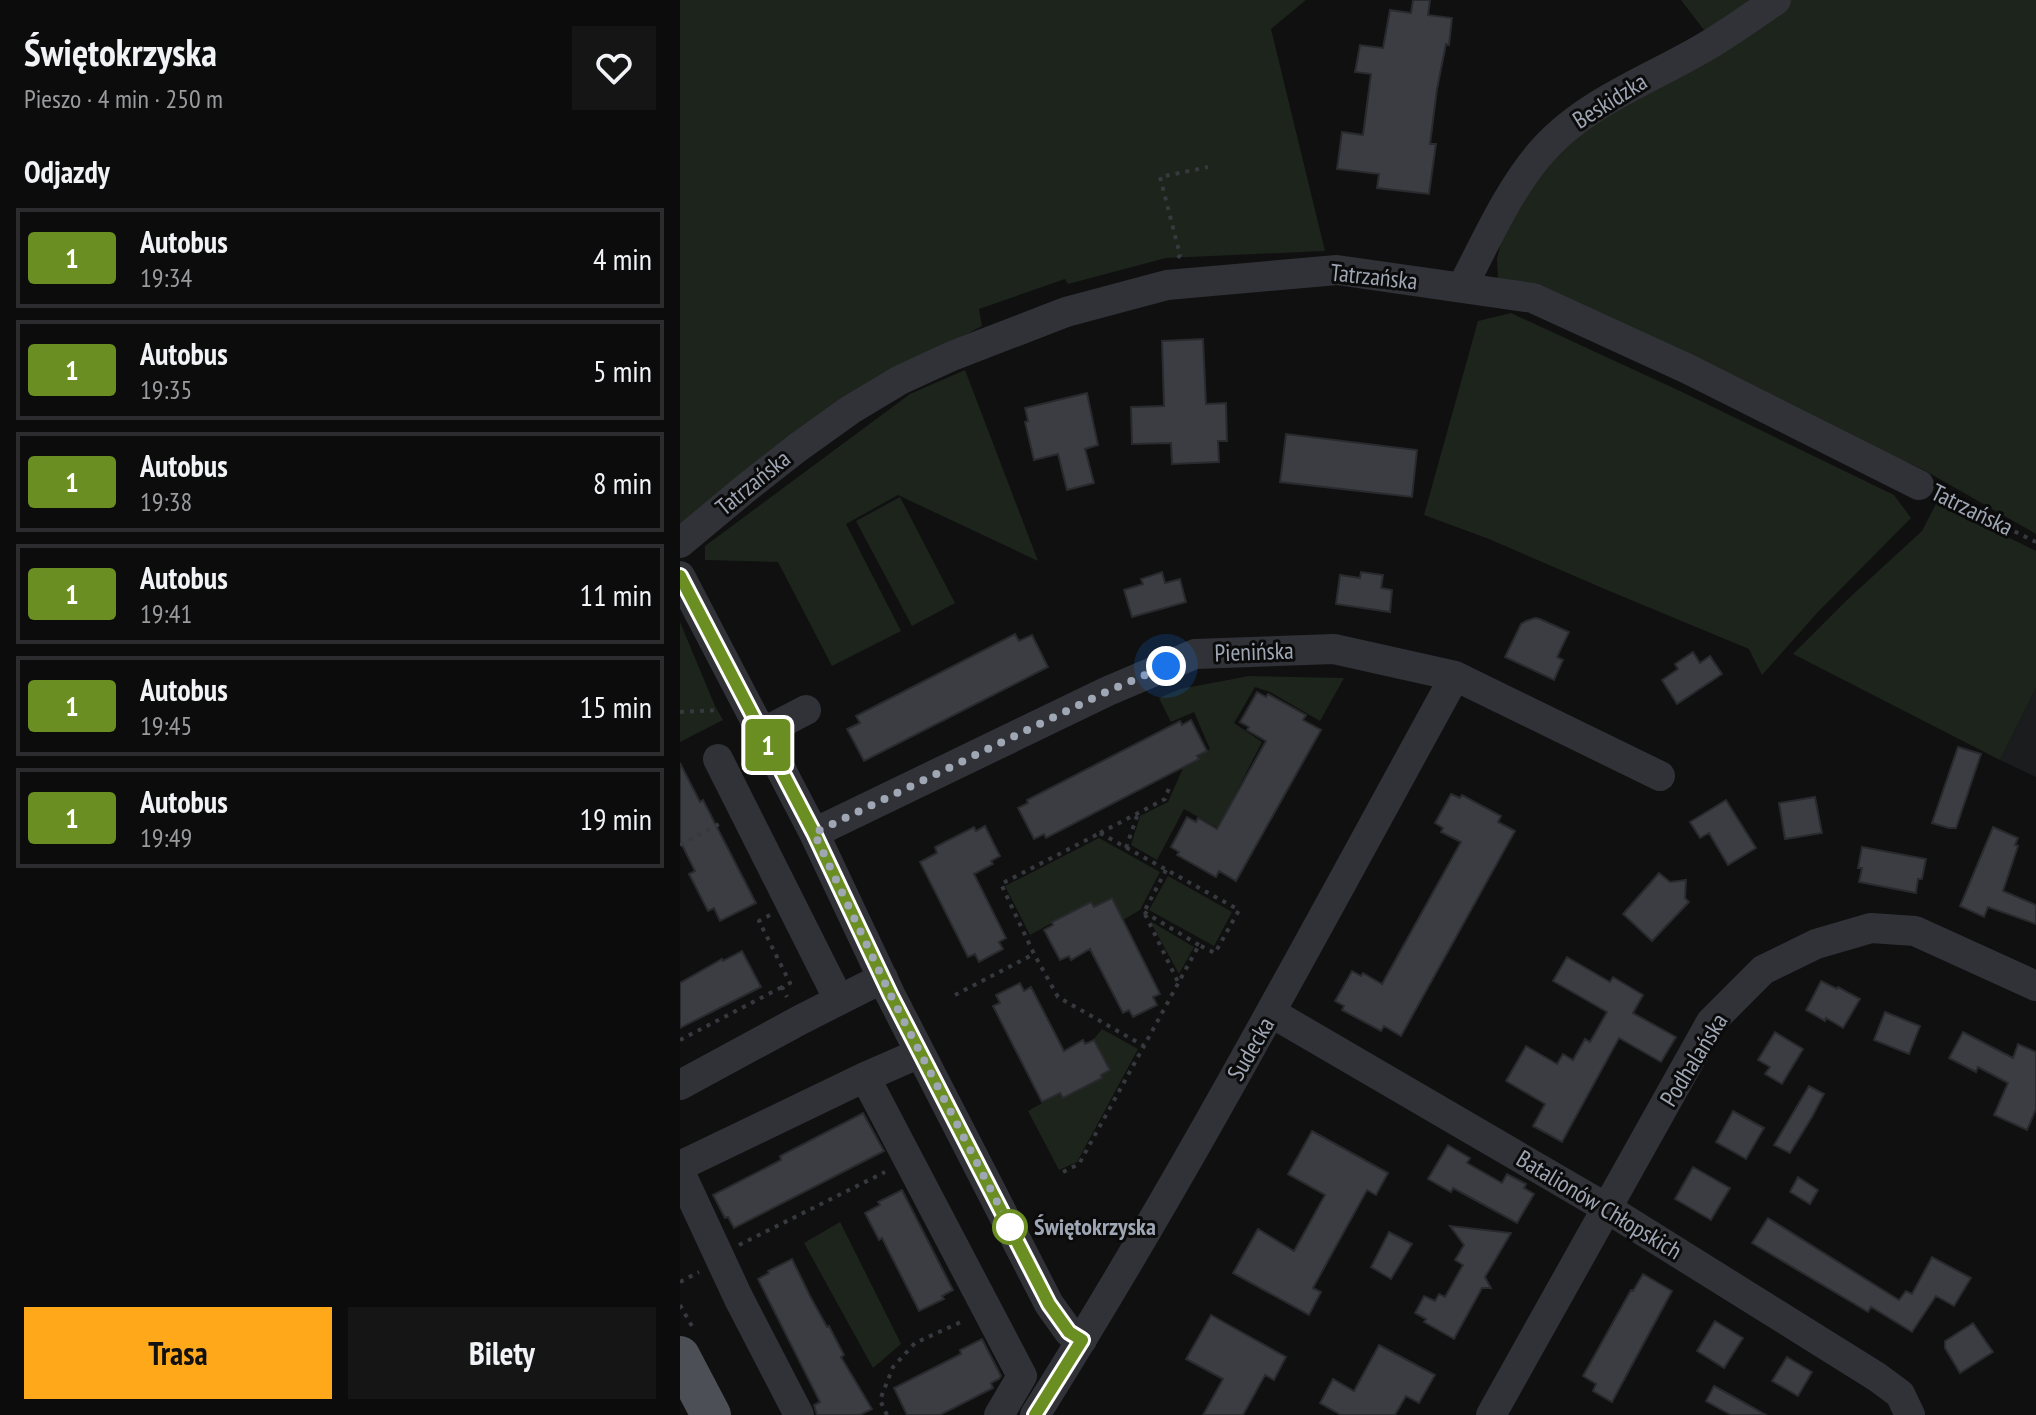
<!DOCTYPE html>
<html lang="pl">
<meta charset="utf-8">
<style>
:root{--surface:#0c0c0d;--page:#151516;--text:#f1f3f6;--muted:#9a9b9d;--line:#2c2c2e;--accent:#ffa81a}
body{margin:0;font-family:"PT Sans Narrow",sans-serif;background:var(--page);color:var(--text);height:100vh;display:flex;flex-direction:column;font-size:30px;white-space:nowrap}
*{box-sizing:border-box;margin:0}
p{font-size:26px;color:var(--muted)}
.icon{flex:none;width:44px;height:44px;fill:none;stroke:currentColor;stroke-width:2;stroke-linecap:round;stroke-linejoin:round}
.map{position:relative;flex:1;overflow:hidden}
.sheet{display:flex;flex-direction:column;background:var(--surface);width:680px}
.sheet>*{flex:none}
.badge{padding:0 16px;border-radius:6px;font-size:28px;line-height:52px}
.you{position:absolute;width:40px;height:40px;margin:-20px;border:6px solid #fff;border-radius:50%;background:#1a73e8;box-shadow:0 0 0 12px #1a73e833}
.map>.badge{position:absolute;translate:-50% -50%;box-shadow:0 0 0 4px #fff}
h2{padding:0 24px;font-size:30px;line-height:72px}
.round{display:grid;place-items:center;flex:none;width:84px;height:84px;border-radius:0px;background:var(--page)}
.summary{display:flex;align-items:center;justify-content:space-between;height:136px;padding:0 24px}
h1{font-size:38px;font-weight:600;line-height:60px}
.button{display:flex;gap:16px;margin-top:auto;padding:16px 24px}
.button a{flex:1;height:92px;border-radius:0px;background:var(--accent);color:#111;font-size:32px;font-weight:600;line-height:92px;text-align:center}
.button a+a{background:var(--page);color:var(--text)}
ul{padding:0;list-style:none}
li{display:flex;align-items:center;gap:24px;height:100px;margin:0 16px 12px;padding:0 8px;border:4px solid var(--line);border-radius:0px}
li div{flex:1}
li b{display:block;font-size:30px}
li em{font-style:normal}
li .badge{min-width:88px;font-weight:700;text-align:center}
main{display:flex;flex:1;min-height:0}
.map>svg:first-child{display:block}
.built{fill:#1b1c1e}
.green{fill:#1c241c}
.building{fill:#3b3d42;stroke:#292a2d;stroke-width:2}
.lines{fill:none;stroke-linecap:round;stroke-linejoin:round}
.path{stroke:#36393e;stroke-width:4;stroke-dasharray:4 6;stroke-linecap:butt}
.minor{stroke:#303237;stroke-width:30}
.major{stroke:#4c4f56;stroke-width:40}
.line-casing{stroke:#fff;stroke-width:18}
.line{stroke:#6b8e23;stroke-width:12}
.walk{stroke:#9fa6b4;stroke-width:8;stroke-dasharray:0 14.4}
.stop-dot{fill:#fff;stroke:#6b8e23;stroke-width:4}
.labels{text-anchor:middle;stroke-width:6;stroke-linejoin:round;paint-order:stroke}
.street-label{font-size:24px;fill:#9fa6b4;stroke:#0b0b0c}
.stop-label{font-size:24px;font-weight:bold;fill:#9fa6b4;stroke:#0b0b0c;text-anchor:start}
</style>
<main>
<section class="sheet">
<div class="summary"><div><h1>Świętokrzyska</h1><p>Pieszo · 4 min · 250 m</p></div><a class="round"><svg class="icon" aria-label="heart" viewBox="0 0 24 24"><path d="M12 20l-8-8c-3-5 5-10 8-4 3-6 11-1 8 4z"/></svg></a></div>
<h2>Odjazdy</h2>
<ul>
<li><span class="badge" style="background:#6b8e23;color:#fff">1</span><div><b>Autobus</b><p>19:34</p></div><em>4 min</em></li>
<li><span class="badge" style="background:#6b8e23;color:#fff">1</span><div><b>Autobus</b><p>19:35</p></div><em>5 min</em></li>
<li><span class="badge" style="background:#6b8e23;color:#fff">1</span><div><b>Autobus</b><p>19:38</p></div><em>8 min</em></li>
<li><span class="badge" style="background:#6b8e23;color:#fff">1</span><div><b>Autobus</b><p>19:41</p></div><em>11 min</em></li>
<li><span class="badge" style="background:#6b8e23;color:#fff">1</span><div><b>Autobus</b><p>19:45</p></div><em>15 min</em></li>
<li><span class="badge" style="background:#6b8e23;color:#fff">1</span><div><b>Autobus</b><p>19:49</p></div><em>19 min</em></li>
</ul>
<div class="button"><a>Trasa</a><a>Bilety</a></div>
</section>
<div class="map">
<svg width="1356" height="1415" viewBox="0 0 1356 1415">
<rect width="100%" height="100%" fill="#101011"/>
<path class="built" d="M1356 688V777L1320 760Z"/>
<path class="green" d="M0 0H626L591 29 645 251 486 258 388 284 385 279 299 309 302 326 233 363 0 528Z
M1001 0H1082L1024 30Z
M1111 0H1356V534L1242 469 1125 415 818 281 817 259 822 238 834 209 887 136 1103 8Z
M831 313 1000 391 1214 495 1231 518 1137 613 1082 675 1069 649 927 590 809 539 744 515 798 321Z
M285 370 358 561 218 495 166 524 221 631 152 666 98 562 25 560V546L230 394Z
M220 497 275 603 232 626 176 521Z
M1257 502 1356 551V688L1320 760 1113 654 1168 599 1242 531Z
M0 622 35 706 43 720 0 742Z
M569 676 664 678 640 721 590 692 575 687 554 723 582 742 538 828 504 809 477 860 451 845 460 816 488 802 503 768 518 759 517 756 530 749 514 712 491 722 479 698 500 689Z
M419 838 480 872 460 910 443 920 432 899 414 907 410 902 350 935 325 886Z
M488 876 552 912 534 946 469 910Z
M470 921 514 947 499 974Z
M422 1029 458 1049 397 1162 379 1170 348 1111 380 1093 384 1098 422 1078 421 1075 429 1070 414 1039Z
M160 1222 221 1344 193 1368 124 1243Z"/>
<path class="building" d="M733 0H750L748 15 772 18 769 45 766 44 757 89 750 144H756L749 194 697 188 699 174 657 169 662 132 683 135 691 74 675 72 680 45 703 48 710 10 731 13Z
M523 339 526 404 546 403 547 441H538L539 462 492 464 491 443 452 444 451 407 484 406 482 341Z
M407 393 418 445 405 449 414 483 387 490 378 454 354 460 345 422 348 421 345 408Z
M606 434 737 450 732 497 600 482Z
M482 572 485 583 500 579 506 602 452 617 444 590 463 584 461 579Z
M681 572 703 575 701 588 712 590 710 612 656 604 660 575 680 578Z
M855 618 860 619 889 632 877 657 883 660 874 680 825 657 841 624 846 621Z
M335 634 339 641 352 635 368 667 184 761 167 729 180 723 176 716Z
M1013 652 1020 663 1030 656 1042 674 997 704 982 680 998 669 995 664Z
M577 692 586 697 588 694 626 715 623 720 641 730 556 881 539 871 536 877 497 855 499 852 491 847 507 817 516 822 518 818 537 829 586 741 567 730 569 727 560 722Z
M511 720 527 751 517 756 519 759 366 838 364 834 354 839 338 808 348 803 347 800 500 721 502 725Z
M1278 747 1301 754 1276 828H1269L1252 823Z
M0 763 20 802 23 800 76 903 40 921 34 908 28 911 9 874 15 871 0 841Z
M771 794 780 798 782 795 821 816 818 822 835 831 721 1036 704 1026 701 1031 662 1010 664 1006 655 1001 672 971 681 976 683 973 702 984 781 842 761 832 763 828 755 823Z
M1135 797 1142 833 1105 839 1099 803Z
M1046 800 1076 848 1048 865 1029 833 1020 838 1010 822Z
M305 826 320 856 311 861 313 864 294 874 326 938 319 942 323 949 299 962 295 954 288 957 240 862 257 853 255 847 294 827 296 831Z
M1313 827 1338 838 1335 845 1338 846 1323 891 1356 905V924L1308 907 1304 917 1280 906Z
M1182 847 1246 859 1242 879H1238L1236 893 1179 882 1182 868H1178Z
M979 873 990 882 1006 880 1005 898 1009 902 972 941 943 914Z
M432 898 480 994 473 997 477 1005 453 1017 449 1010 443 1013 410 949 391 960 389 956 380 960 364 930 373 925 372 922 411 902 414 907Z
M62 951 81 987 0 1028V983L42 959 43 961Z
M887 957 930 982 933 977 963 995 953 1013 996 1037 981 1062 939 1038 882 1142 853 1126 865 1104 826 1081 846 1046 877 1064 883 1054 893 1060 905 1039 910 1042 927 1012 873 981Z
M1141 981 1157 989 1158 987 1180 999 1163 1028 1146 1018 1145 1021 1126 1010Z
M340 983 344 991 351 987 384 1051 403 1040 405 1044 414 1040 430 1070 421 1075 422 1078 383 1098 380 1093 362 1102 313 1006 320 1003 316 995Z
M1205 1012 1240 1026 1229 1054 1194 1040Z
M1095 1032 1123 1049 1102 1084 1085 1074 1090 1067 1078 1060Z
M1283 1032 1333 1058 1338 1044 1356 1052V1109L1347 1130 1314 1115 1328 1083 1298 1067 1296 1072 1269 1058Z
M1129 1086 1144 1094 1132 1117 1110 1153 1094 1145Z
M1053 1111 1084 1128 1066 1159 1036 1142Z
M183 1113 204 1151 54 1228 48 1217 45 1218 33 1195 101 1160 100 1156Z
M632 1131 708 1173 696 1195 687 1190 633 1288 641 1292 629 1315 553 1273 578 1229 614 1251 645 1195 608 1174Z
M768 1145 790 1158 787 1163 822 1183 827 1174 846 1184 844 1188 854 1194 837 1223 773 1188 771 1192 748 1179Z
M1013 1167 1050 1188 1031 1220 995 1199Z
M1118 1177 1138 1190 1130 1204 1110 1192Z
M222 1190 273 1290 262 1296 264 1299 239 1311 202 1238 199 1240 185 1213 200 1205 198 1202Z
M1088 1218 1219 1300 1226 1291 1232 1294 1252 1257 1291 1278 1274 1306 1256 1296 1232 1332 1191 1307 1188 1312 1072 1243Z
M770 1226 831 1233 805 1277 811 1288H802L774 1339 744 1322 746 1319 735 1313 744 1296 755 1301 759 1294 765 1297 783 1265 775 1260 784 1245Z
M709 1232 732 1244 711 1279 691 1267Z
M112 1259 130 1296 147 1327 149 1326 164 1355 161 1357 192 1409 180 1415H137L134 1405 140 1402 78 1279 89 1273 88 1271Z
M963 1274 992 1291 932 1402 913 1391 916 1384 903 1376 951 1290 953 1291Z
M531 1315 606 1357 594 1380 585 1375 563 1415H523L543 1379 506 1359Z
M1035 1321 1063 1338 1044 1368 1017 1351Z
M1293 1323 1313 1352 1280 1373 1265 1348V1341Z
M302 1339 321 1376 319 1379 311 1383 313 1388 260 1415H227L214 1388 281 1354 280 1350Z
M699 1345 755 1375 739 1403 726 1396 715 1415H661L640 1403 653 1379 674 1391Z
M1107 1357 1132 1372 1118 1396 1092 1381Z
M1034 1386 1056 1398 1086 1415H1051L1026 1401Z"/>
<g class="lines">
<path class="path" d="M498 258 500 255 480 177 528 167
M1263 496 1356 542
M0 712 40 710
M420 833 559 910 535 953 519 945 464 1046 378 997 354 954 321 884Z
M420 833 485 799 489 788
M0 845 41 823
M446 848 457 816
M486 870 464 912 498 982
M464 912 519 945
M90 915 79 921 110 983 102 987 107 997
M275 995 354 954
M0 1040 102 987
M383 1172 399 1164 464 1046
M59 1245 205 1172
M0 1282 19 1272
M0 1305 13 1328
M207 1415 200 1400 213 1367 235 1343 283 1321"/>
<path class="minor" d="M782 287C805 244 827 193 858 156 902 102 973 79 1030 44 1053 30 1074 15 1096 0
M0 543 66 488 117 448 170 410 220 380 272 356 386 312 487 285 657 270 853 298 1008 369 1239 485
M0 576 134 833 210 994 369 1304 389 1332 402 1340
M82 733 126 710
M38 759 159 1000
M134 833 428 691 515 654 654 649 775 676 980 776
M592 1013 928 1209 1197 1377 1220 1394 1230 1415
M185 1077 342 1376 319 1415
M0 1085 120 1020 203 978
M0 1166 185 1077 240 1053
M0 1172 58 1297 119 1415
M355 1415C506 1175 638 925 775 676
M811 1415 1031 1022 1083 970 1136 944 1191 928 1235 931 1356 986"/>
<path class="major" d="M0 1356 31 1415"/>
</g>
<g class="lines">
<defs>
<path id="line" d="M0 576 134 833 210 994 369 1304 389 1332 402 1340 355 1415"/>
</defs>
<use href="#line" class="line-casing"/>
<use href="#line" class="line"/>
<path class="walk" d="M330 1227 210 994 134 833 428 691 486 666"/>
</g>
<circle class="stop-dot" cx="330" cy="1227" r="16"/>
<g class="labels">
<g class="street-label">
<text transform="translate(930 101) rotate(-32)" y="8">Beskidzka</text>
<text transform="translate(694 277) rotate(6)" y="8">Tatrzańska</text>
<text transform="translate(73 483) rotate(-39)" y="8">Tatrzańska</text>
<text transform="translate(1292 510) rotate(26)" y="8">Tatrzańska</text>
<text transform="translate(574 652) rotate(-2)" y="8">Pienińska</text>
<text transform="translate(571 1049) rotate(-60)" y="8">Sudecka</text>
<text transform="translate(1014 1060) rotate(-58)" y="8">Podhalańska</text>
<text transform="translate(919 1205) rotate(31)" y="8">Batalionów Chłopskich</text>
</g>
<g class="stop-label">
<text x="354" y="1235">Świętokrzyska</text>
</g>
</g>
</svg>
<div class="you" style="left:486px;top:666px"></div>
<b class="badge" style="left:88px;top:745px;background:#6b8e23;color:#fff">1</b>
</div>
</main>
